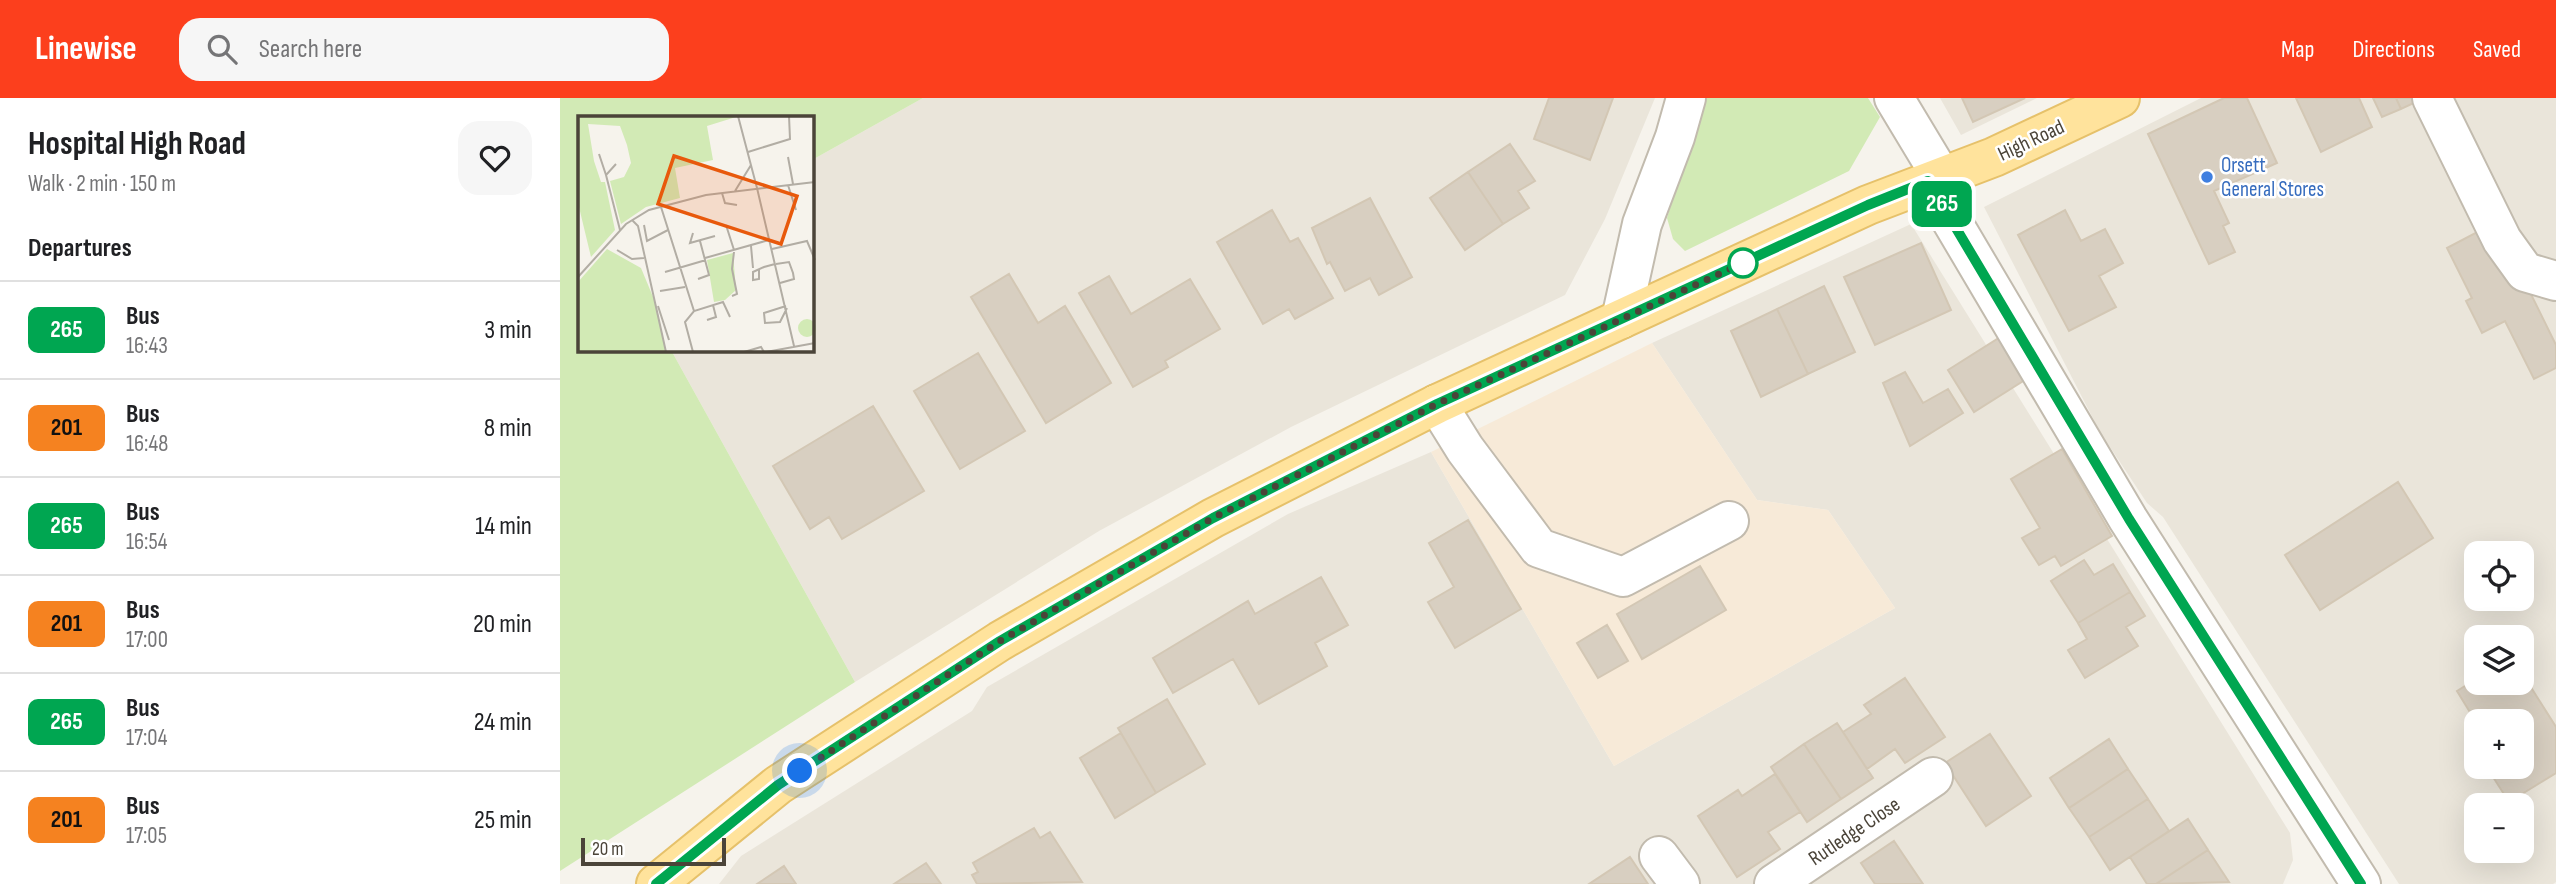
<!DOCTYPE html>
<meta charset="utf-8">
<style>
:root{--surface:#fff;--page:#f6f6f6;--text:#202124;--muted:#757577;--line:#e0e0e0;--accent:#fc3f1d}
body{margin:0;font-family:"Sofia Sans Condensed",sans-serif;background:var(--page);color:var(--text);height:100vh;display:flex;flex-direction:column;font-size:26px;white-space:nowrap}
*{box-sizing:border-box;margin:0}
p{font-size:23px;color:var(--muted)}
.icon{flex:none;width:38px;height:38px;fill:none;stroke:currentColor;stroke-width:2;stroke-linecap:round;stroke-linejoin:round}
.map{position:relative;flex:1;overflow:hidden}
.drawer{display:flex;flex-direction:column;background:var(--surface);width:560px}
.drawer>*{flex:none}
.badge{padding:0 14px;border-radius:10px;font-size:24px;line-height:46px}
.buttons{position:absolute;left:1904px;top:443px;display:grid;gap:14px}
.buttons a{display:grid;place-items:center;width:70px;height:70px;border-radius:14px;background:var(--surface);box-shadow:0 7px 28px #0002;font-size:35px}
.scale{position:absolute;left:21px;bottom:18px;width:145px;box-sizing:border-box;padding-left:7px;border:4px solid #4b4439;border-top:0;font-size:19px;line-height:24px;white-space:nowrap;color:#4b4439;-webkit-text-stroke:5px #fff;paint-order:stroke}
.you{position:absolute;width:35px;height:35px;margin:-18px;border:5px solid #fff;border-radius:50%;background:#1a73e8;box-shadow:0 0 0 10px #1a73e833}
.map>.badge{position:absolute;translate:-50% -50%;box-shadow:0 0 0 4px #fff}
h2{padding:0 28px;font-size:26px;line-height:63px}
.round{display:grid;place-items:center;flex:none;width:74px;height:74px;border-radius:21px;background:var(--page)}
.summary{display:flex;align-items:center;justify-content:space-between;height:119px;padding:0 28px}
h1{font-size:33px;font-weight:700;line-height:52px}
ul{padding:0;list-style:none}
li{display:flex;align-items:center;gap:21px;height:98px;padding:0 28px;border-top:2px solid var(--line)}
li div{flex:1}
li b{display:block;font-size:26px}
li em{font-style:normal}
li .badge{min-width:77px;font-weight:700;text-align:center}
header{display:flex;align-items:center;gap:42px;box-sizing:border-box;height:98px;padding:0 35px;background:var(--accent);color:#fff}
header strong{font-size:33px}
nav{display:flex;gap:38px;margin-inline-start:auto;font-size:24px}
.search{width:490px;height:63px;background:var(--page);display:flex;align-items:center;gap:18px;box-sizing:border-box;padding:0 24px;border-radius:21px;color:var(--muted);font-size:26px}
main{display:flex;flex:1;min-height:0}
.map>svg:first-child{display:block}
.residential{fill:#eae5da;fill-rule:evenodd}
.commercial{fill:#f7ead8}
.green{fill:#d2eab5}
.building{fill:#d8cfc1;stroke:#d3c7b4;stroke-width:2}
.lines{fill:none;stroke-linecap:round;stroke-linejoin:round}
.minor-casing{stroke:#c2bbae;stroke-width:42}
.major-casing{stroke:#e6c16a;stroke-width:42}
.minor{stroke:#fff;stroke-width:38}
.major{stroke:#ffe39c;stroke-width:38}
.line-casing{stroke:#fff;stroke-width:16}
.line{stroke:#00a651;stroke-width:10}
.walk{stroke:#4b4439;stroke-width:7;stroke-dasharray:0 12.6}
.shop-dot{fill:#3f7fe0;stroke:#fff;stroke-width:2.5}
.stop-dot{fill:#fff;stroke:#00a651;stroke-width:3.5}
.labels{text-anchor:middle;stroke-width:5;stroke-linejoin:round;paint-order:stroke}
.street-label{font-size:21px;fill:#4b4439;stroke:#fff}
.shop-label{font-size:21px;fill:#366cbe;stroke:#fff;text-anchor:start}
.inset-road{fill:none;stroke:#b2ada4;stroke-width:2}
.view{fill:#e8590c;fill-opacity:0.15;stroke:#e8590c;stroke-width:3.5}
.inset-edge{fill:none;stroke:#4b4439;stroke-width:3.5}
</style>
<header>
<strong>Linewise</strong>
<div class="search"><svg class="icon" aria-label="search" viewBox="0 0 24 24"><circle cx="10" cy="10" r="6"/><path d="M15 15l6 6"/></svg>Search here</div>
<nav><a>Map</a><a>Directions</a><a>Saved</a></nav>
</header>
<main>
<section class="drawer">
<div class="summary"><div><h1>Hospital High Road</h1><p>Walk · 2 min · 150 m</p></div><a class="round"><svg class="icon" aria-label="heart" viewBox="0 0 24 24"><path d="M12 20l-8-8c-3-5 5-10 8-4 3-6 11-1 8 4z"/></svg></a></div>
<h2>Departures</h2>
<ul>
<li><span class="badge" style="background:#00a651;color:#fff">265</span><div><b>Bus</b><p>16:43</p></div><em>3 min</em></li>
<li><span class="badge" style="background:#f58220;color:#111">201</span><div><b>Bus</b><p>16:48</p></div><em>8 min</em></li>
<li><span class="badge" style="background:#00a651;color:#fff">265</span><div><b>Bus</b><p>16:54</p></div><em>14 min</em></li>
<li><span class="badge" style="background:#f58220;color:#111">201</span><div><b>Bus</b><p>17:00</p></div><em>20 min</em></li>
<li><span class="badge" style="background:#00a651;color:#fff">265</span><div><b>Bus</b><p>17:04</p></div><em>24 min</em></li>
<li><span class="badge" style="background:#f58220;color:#111">201</span><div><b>Bus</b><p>17:05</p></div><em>25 min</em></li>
</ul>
</section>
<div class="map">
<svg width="1996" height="786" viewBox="0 0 1996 786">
<rect width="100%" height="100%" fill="#f6f3ec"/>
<path class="residential" d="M363 0H1095L1045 121 1005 197 731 329 539 433 295 584 111 252H252V62Z
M1380 0H1477L1401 37Z
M1641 0H1996V784L1993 786H1839L1603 419 1587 405 1540 334 1424 109ZM1916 455H1962V500H1916ZM1916 539H1962V584H1916ZM1916 623H1962V668H1916ZM1916 707H1962V752H1916Z
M1351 126 1730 735 1733 762 1723 786H159L181 758 412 613 427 589 728 416 871 354 1054 668 1335 510 1268 412 1197 402 1092 245Z"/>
<path class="commercial" d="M1092 245 1197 402 1268 412 1335 510 1054 668 871 354Z"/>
<path class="green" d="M0 0H363L252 62V19H19V252H111L295 584 0 773Z
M1142 0H1308L1320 19 1289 73 1125 153 1113 141 1107 120Z"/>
<path class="building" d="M989 0H1053L1030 62 974 41Z
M1402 0H1465L1413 24Z
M1664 0H1687L1717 65 1654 93 1669 125 1663 128 1675 154 1649 166 1588 36Z
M1736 0H1799L1812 29 1761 54Z
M1813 0H1836L1841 11 1822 19Z
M1836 0H1856L1858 3 1841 11Z
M950 46 975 83 958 93 969 110 943 126 908 74Z
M908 74 943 126 905 152 870 100Z
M810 100 852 179 819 197 810 180 785 193 770 164 767 166 752 130Z
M712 112 730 144 738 140 773 200 735 221 729 211 703 226 657 144Z
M1505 112 1521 143 1545 131 1563 165 1539 178 1556 209 1509 233 1458 137Z
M1921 132 1946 181 1960 174 1996 247V270L1974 281 1945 223 1922 235 1906 203 1912 200 1887 150Z
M1361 145 1391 212 1315 247 1284 179Z
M449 176 478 225 505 208 551 285 486 325 411 199Z
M549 178 571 216 630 181 660 231 605 263 608 269 573 289 519 195Z
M1264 188 1295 254 1248 276 1217 211Z
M1217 211 1248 276 1201 299 1171 233Z
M1442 238 1468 280 1414 314 1388 272Z
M418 255 465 333 400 371 354 293Z
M1345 274 1363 305 1388 291 1403 315 1350 348 1323 285Z
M313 308 364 393 282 441 269 419 250 431 213 368Z
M1502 351 1552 438 1501 468 1495 458 1479 467 1462 440 1480 430 1451 381Z
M1838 384 1873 440 1760 512 1725 457Z
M908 422 961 511 895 550 868 504 894 489 869 445Z
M1524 462 1534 477 1553 466 1570 494 1518 525 1491 483Z
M1140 468 1166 512 1082 561 1057 516Z
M761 479 788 527 755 545 767 568 699 606 673 561 613 595 593 560 688 503 695 516Z
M1570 494 1585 518 1566 529 1578 548 1525 580 1508 552 1527 541 1518 525Z
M1047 527 1068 563 1038 580 1017 545Z
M1962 575 1996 629V675L1949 704 1926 668H1962V623L1916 624 1897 593 1916 581V584H1962Z
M1345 580 1385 639 1345 665 1335 651 1307 671 1283 634 1311 616 1304 607Z
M607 601 645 666 596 695 558 630Z
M1277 625 1313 680 1281 701 1244 646Z
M561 635 596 695 555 720 520 660Z
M1430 636 1471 698 1426 728 1385 665Z
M1549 641 1568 671 1509 710 1490 680Z
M1244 646 1281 701 1247 724 1211 669Z
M1568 671 1588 701 1529 739 1509 710Z
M1215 676 1240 714 1208 734 1220 751 1177 779 1138 718 1178 692 1182 698Z
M1588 701 1609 733 1550 772 1529 739Z
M1628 721 1648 752 1596 786H1587L1570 759Z
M474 730 480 740 490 734 522 784 417 786 412 777 418 774 413 765Z
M1334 743 1363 786H1315L1301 765Z
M1648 752 1669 784 1596 786Z
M1070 759 1088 786H1029Z
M366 765 381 786H334Z
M224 768 236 786H197Z"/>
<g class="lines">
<defs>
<path id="minor" d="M1334 0 1381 78
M1872 0 1942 142 1965 174 1996 183
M1368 83 1568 421 1801 786
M1061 221 1082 126 1115 39 1126 0
M877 306 905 351 979 450 1063 479 1169 423
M1099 758 1120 786
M1214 786 1373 679"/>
<path id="major" d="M96 786 218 687 440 543 653 420 877 306 1308 107 1434 59 1560 0"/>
</defs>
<use href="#minor" class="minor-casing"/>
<use href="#major" class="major-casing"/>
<use href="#minor" class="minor"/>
<use href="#major" class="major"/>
</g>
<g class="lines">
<defs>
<path id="line" d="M96 786 218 687 440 543 653 420 877 306 1308 107 1368 83 1569 421 1801 786"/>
</defs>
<use href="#line" class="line-casing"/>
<use href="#line" class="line"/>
<path class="walk" d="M240 673 440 543 653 420 877 306 1183 165"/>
</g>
<circle class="shop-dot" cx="1647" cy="79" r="7"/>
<circle class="stop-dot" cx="1183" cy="165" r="14"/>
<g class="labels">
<g class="street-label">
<text transform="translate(1471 42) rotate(-25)" y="7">High Road</text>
<text transform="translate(1294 733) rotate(-34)" y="7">Rutledge Close</text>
</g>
<g class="shop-label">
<text x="1661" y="74">Orsett<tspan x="1661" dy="24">General Stores</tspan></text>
</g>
</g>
<g transform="translate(18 18)">
<rect width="236" height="236" fill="#f6f3ec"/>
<path d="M0 0H157L158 1 129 10 135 44 97 52 102 82 68 91 43 108 32 65 46 61 53 47 49 29 42 10 10 8 16 45 23 66H27L37 114 13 141 0 87ZM29 133 63 152 78 188 88 236H0V166ZM155 137 158 174 147 184 136 186 129 144ZM220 212a9 9 0 1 1 18 0a9 9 0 1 1-18 0Z" fill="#d2eab5"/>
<path class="inset-road" d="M160 0 179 72M170 36 212 23 211 0M21 38 28 59M210 41 215 68M38 48 28 59 42 114M210 69 218 94M179 72 216 230M157 75 173 49M144 77 147 87 159 89M83 91 116 195M54 104 60 110 88 236M66 109 69 125 90 114M148 109 156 134M115 117 112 127 137 120M173 130 175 152M194 133 229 125 237 144M39 134 54 143 66 142M127 142 191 124M198 148 211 146 215 157 216 163 202 167M181 153V163L175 164V156L186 151 197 148M87 156 128 144M0 161 48 108 71 94 128 79 237 66M120 163 131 159 122 125M82 175 107 171M154 180 159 178 154 153 156 136M80 190 91 224M208 190 186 197 187 207 202 206 209 192M129 204 138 201 135 189M115 236 107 206 116 195 145 186 152 201M166 236 183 231 186 236M188 236 237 227"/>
<path class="view" d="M96 40 219 80 203 128 80 88Z"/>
<rect width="236" height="236" class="inset-edge"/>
</g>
</svg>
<div class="buttons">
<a><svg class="icon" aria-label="locate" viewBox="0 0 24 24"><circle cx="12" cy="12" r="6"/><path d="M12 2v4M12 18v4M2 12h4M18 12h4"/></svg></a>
<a><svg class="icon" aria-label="layers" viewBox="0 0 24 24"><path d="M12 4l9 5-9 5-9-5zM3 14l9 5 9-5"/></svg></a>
<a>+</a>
<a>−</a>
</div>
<div class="scale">20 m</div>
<div class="you" style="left:240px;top:673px"></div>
<b class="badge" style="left:1382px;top:106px;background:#00a651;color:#fff">265</b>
</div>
</main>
